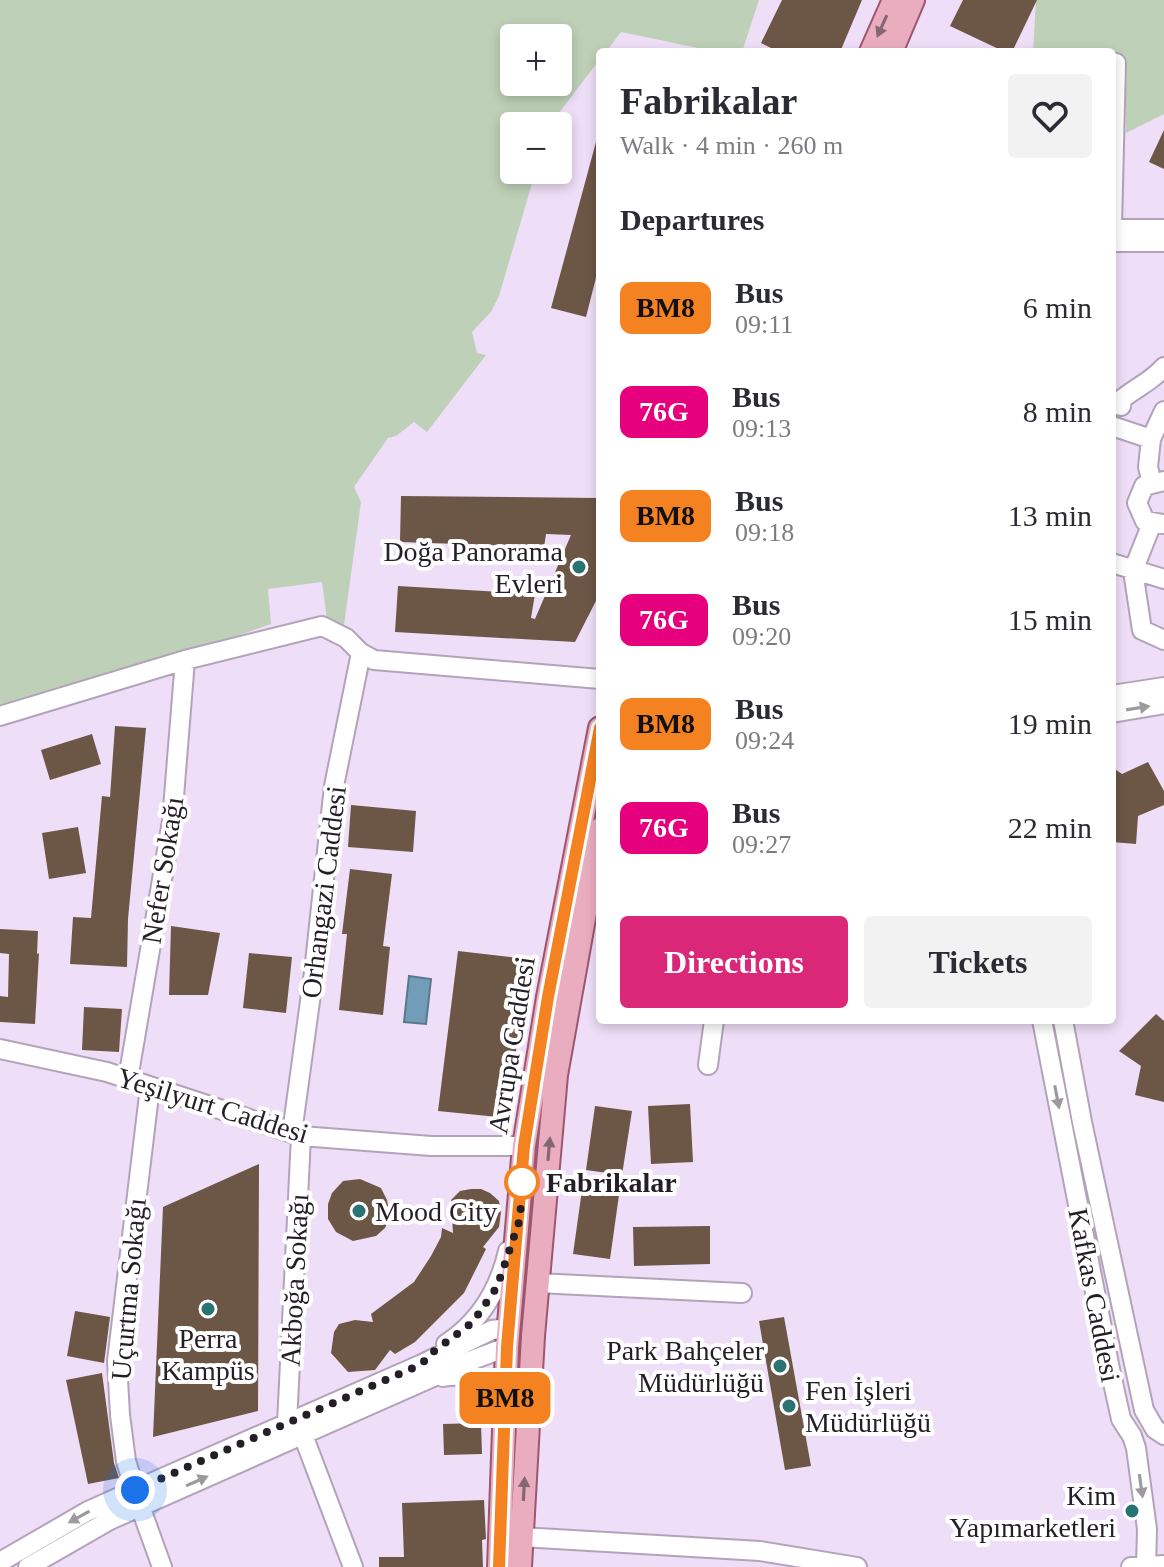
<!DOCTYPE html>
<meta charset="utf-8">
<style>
:root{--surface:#fff;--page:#f2f2f3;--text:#2b2b33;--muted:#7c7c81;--accent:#db2777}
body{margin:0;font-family:"Times New Roman",serif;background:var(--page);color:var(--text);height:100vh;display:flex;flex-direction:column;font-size:30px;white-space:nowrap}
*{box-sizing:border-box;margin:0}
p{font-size:26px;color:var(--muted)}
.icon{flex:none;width:44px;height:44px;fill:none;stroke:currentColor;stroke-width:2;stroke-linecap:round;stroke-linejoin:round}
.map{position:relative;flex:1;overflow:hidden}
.side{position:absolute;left:596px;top:48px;width:520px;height:976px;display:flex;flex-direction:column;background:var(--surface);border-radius:8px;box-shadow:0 4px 12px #0003}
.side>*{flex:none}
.badge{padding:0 16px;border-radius:12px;font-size:28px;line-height:52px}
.tools{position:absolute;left:500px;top:24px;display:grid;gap:16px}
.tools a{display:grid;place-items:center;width:72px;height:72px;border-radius:8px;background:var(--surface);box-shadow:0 4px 12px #0003;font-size:40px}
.you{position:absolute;width:40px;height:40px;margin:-20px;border:6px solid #fff;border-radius:50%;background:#1a73e8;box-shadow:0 0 0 12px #1a73e833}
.map>.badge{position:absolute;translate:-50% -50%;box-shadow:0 0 0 4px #fff}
h2{padding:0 24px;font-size:30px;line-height:72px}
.round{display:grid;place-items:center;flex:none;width:84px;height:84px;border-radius:8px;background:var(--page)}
.overview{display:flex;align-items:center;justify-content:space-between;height:136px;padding:0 24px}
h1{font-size:38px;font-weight:700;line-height:60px}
.button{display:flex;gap:16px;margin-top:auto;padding:16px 24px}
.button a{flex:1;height:92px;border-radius:8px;background:var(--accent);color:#fff;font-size:32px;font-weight:700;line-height:92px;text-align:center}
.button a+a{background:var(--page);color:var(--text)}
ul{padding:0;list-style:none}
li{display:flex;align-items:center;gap:24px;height:104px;padding:0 24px}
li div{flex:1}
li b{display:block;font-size:30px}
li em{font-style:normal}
li .badge{min-width:88px;font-weight:700;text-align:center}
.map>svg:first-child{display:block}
.green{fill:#bed1b8;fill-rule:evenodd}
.water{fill:#729db8;stroke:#5b778c;stroke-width:2}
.building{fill:#6c5646}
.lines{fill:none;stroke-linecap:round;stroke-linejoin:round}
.minor-casing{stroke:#b3a3ba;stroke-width:22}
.major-casing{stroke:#9c576f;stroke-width:26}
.minor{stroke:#fff;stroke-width:18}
.major{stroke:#eaadc0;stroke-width:22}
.oneway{fill:#876674}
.oneway2{fill:#9c9a9e}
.line-casing{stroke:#fff;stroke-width:18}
.line{stroke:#f58220;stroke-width:12}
.walk{stroke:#241e27;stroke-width:8;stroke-dasharray:0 14.4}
.poi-dot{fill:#297372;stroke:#fff;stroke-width:3}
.stop-dot{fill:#fff;stroke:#f58220;stroke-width:4}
.labels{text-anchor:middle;stroke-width:8;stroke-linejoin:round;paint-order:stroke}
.poi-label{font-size:28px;fill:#241e27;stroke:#fff;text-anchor:end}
.street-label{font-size:28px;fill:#241e27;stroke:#fff}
.stop-label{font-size:28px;font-weight:bold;fill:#241e27;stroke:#fff;text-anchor:start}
</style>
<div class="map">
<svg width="1164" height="1567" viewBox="0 0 1164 1567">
<rect width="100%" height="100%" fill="#efdef7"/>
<path class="green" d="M0 0H759L742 52H717L621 32 606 52H600V59L549 126H514V170H536L499 296 491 312 472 332 477 353 486 355 427 432 414 422 396 436 388 438 354 487 361 502 344 625 327 620 322 582 268 589 271 624 187 654 0 710ZM514 38H558V82H514Z
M1036 0H1164V114L1126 133V96H1112V52H1033Z"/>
<path class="water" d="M409 976 431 979 426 1024 404 1022Z"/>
<path class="building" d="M782 0H862L840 52H779L761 43Z
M963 0H1037L1012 52H1005L950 26Z
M1164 130V169L1149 162Z
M596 142 600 143V262L586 317 551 308Z
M401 496 600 498V593L575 642 395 632 398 586 535 594 531 618 535 619 571 535 546 534 544 547 400 542Z
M115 726 146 728 128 919 127 967 70 964 73 917 91 918 102 796 110 797Z
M92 734 101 764 50 780 41 750Z
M1148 762 1164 791V805L1138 816 1136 844 1112 842V767L1122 774Z
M351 805 416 811 413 852 348 847Z
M78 827 86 873 49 879 42 833Z
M350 869 392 874 383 946 390 947 383 1015 339 1010 347 934H342Z
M171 926 220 933 208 995H169Z
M0 929 38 931 37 954 39 953 35 1024 0 1022V996L8 997 9 954 0 953Z
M458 951 527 959 508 1118 438 1111Z
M249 953 292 957 286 1013 243 1008Z
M84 1007 122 1009 119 1052 82 1050Z
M1156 1014 1164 1021V1102L1135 1095 1141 1066 1119 1051Z
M690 1104 693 1162 651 1164 648 1106Z
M595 1106 632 1111 622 1175 586 1170Z
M259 1164 258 1411 153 1437 163 1207Z
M360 1179 381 1188 387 1200 390 1217 385 1228 376 1236 353 1241 336 1232 328 1219V1204L332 1193 343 1181Z
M471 1189H481L490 1193 499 1201 501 1212 499 1227 483 1247 486 1249 464 1293 415 1342 395 1354 390 1350 375 1370 348 1372 331 1353 334 1332 339 1324 355 1320 373 1322 371 1314 414 1282 431 1256 441 1237 442 1228 453 1233 451 1200 460 1191Z
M582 1190 619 1195 610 1259 573 1254Z
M710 1226V1264L634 1266 633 1227Z
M75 1311 110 1317 104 1363 67 1356Z
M784 1317 811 1466 785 1470 759 1321Z
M102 1373 114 1463 119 1478 88 1484 66 1380Z
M481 1423 482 1454 444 1455 443 1424Z
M484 1500 486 1539 482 1540 483 1567H379V1557H404L402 1503Z"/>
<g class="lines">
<defs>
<path id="minor" d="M1112 225 1116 63
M1112 229H1164
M1112 242H1164
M1112 403 1121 406 1122 399C1137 387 1152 381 1164 367
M1112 426 1151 439 1164 411
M1151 439 1148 467 1152 483
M1152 523 1133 571 1142 630 1164 640
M1163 524 1145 521 1137 503 1144 486 1164 481
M1112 563 1164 579
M1112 695 1164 687
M1112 713 1164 704
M0 716 185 660 322 626 346 638 361 653 374 660 600 679
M1042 1020 1110 1369 1121 1419 1132 1436 1136 1448 1147 1529 1146 1567
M1063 1020 1082 1122 1144 1410 1155 1429 1164 1435
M0 1049 107 1072 301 1136 431 1146H524
M708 1065 714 1020
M128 1079 172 821 185 660
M292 1133 314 972 334 786 361 653
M537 1283 742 1293
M446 1344C480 1322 499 1290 508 1251
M443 1377C471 1372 487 1382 505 1404
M287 1424 301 1136
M303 1435 353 1567
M135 1490 126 1461 120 1415 117 1361 150 1087
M140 1506 162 1567
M521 1537 760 1551 857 1567
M0 1562 88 1511 135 1490 422 1364 492 1330 508 1328
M28 1567 110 1520 467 1362 507 1347
M1131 1567 1164 1565"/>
<path id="major" d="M871 52 894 0
M891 52 913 0
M499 1567 507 1347 524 1146 548 997 600 728
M520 1567 533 1336 556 1075 600 829"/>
</defs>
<use href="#minor" class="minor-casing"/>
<use href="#major" class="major-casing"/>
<use href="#minor" class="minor"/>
<use href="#major" class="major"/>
</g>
<defs><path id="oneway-solid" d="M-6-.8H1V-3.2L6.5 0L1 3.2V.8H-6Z" transform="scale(2)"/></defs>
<g class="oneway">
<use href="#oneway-solid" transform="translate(882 26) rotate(114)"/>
<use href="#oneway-solid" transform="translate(549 1149) rotate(-85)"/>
<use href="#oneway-solid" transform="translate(524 1489) rotate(-87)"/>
</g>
<g class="oneway2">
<use href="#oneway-solid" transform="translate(1138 708) rotate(-9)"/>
<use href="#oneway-solid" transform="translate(1057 1097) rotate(79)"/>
<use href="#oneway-solid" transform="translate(197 1481) rotate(-24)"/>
<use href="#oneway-solid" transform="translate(1141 1486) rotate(82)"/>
<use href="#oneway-solid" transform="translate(79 1517) rotate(151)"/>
</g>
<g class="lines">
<defs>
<path id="line" d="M499 1567 507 1347 524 1146 548 997 600 728"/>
</defs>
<use href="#line" class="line-casing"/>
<use href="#line" class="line"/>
<path class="walk" d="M135 1490 422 1364 429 1355 473 1322 497 1287 520 1219 523 1170 522 1182"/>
</g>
<g class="poi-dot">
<circle cx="579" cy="567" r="8"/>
<circle cx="359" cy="1211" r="8"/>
<circle cx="208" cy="1309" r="8"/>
<circle cx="780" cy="1366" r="8"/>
<circle cx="789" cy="1406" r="8"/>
<circle cx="1132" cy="1511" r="8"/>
</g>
<circle class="stop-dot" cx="522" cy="1182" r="16"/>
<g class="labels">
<g class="poi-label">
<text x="563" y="561">Doğa Panorama<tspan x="563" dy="32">Evleri</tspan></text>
<text x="375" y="1221" text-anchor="start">Mood City</text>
<text x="208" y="1348" text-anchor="middle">Perra<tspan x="208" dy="32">Kampüs</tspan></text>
<text x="764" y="1360">Park Bahçeler<tspan x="764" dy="32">Müdürlüğü</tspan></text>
<text x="805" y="1400" text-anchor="start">Fen İşleri<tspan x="805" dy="32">Müdürlüğü</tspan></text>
<text x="1116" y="1505">Kim<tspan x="1116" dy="32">Yapımarketleri</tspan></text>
</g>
<g class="street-label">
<text transform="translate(162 870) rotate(-81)" y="10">Nefer Sokağı</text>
<text transform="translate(323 892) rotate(-83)" y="10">Orhangazi Caddesi</text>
<text transform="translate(511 1045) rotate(-81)" y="10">Avrupa Caddesi</text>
<text transform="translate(213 1105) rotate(17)" y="10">Yeşilyurt Caddesi</text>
<text transform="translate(294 1280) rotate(-87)" y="10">Akboğa Sokağı</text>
<text transform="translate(128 1289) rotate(-85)" y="10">Uçurtma Sokağı</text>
<text transform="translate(1095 1295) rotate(79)" y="10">Kafkas Caddesi</text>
</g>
<g class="stop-label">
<text x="546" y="1192">Fabrikalar</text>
</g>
</g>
</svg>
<div class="tools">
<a>+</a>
<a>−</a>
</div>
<div class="you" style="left:135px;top:1490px"></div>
<b class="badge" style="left:505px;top:1398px;background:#f58220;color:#111">BM8</b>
<section class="side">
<div class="overview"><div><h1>Fabrikalar</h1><p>Walk · 4 min · 260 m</p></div><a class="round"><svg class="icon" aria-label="heart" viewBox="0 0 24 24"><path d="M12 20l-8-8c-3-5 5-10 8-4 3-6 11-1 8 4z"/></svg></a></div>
<h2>Departures</h2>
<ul>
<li><span class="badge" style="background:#f58220;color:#111">BM8</span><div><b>Bus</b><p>09:11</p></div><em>6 min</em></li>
<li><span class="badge" style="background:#e6007e;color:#fff">76G</span><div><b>Bus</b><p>09:13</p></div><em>8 min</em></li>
<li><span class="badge" style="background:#f58220;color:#111">BM8</span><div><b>Bus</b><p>09:18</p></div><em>13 min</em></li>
<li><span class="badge" style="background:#e6007e;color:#fff">76G</span><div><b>Bus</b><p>09:20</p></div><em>15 min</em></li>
<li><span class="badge" style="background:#f58220;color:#111">BM8</span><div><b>Bus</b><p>09:24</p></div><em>19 min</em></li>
<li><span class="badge" style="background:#e6007e;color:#fff">76G</span><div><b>Bus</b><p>09:27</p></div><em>22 min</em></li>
</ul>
<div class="button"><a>Directions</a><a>Tickets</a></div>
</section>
</div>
